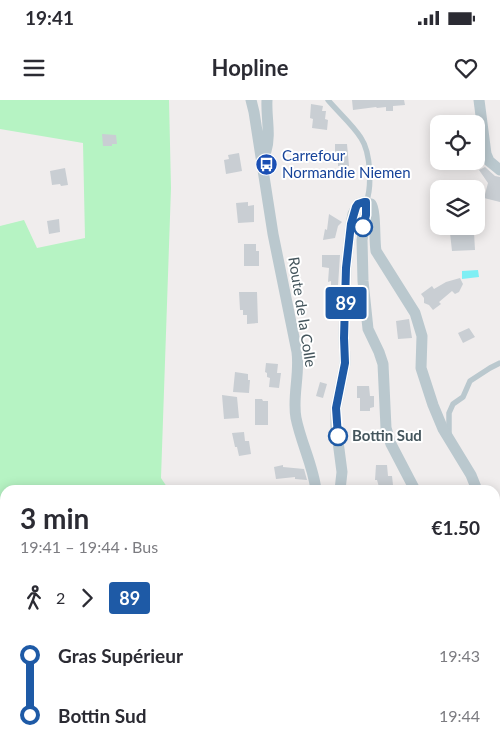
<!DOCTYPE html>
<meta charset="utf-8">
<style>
:root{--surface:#fff;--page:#f7f7f7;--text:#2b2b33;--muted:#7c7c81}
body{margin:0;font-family:Lato,sans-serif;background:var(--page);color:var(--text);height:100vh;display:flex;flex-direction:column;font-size:19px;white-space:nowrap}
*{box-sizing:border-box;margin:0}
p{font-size:16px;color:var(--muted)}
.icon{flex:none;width:28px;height:28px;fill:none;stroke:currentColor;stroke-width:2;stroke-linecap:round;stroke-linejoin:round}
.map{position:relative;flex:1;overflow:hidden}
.side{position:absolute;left:0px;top:385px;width:500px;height:271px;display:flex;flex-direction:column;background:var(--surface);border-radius:15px 15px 0 0;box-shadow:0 2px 12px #0003}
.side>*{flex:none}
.badge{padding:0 10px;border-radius:4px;font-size:18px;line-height:32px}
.tools{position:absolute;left:430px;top:15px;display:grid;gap:10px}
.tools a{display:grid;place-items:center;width:55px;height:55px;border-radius:10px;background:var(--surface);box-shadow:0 2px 12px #0003;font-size:25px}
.map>.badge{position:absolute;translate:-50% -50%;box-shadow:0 0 0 2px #fff}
.legs{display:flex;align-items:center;gap:8px;height:55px;padding:0 20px;font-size:16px}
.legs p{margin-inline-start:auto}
.overview{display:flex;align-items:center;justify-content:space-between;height:85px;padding:0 20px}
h1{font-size:28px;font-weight:700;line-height:38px}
ul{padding:0 20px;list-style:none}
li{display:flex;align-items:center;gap:18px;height:60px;font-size:19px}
li i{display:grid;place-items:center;width:8px;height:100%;margin:0 6px;background:currentColor}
li i::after{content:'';width:12px;height:12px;margin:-6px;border:4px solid;border-radius:50%;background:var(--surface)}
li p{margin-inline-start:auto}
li:first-child i{background:linear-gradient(#0000 50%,currentColor 0)}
li:last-child i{background:linear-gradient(currentColor 50%,#0000 0)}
.status{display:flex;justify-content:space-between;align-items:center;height:35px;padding:0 25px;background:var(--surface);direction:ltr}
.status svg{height:14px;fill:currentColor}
header{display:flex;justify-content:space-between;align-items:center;height:65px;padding:0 20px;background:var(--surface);font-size:22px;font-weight:700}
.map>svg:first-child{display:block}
.green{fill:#b6f3c3}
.water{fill:#7feff4}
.building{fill:#c9ced3}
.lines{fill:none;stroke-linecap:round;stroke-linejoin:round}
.lane{stroke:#bac8ce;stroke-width:5.5}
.street{stroke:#bac8ce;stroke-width:11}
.line-1-casing{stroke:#fff;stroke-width:11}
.line-1{stroke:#1e5aa6;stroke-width:8}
.stop-1-dot{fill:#fff;stroke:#1e5aa6;stroke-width:2.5}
.labels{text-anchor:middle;stroke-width:4;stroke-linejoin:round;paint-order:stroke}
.transit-label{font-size:15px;fill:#164399;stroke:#fff;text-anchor:start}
.street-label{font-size:15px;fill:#44555c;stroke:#fff}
.stop-label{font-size:15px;font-weight:bold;fill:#44555c;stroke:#fff;text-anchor:start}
</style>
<div class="status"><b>19:41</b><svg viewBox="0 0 49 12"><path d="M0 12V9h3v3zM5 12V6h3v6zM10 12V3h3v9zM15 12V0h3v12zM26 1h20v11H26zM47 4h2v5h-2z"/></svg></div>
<header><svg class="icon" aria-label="menu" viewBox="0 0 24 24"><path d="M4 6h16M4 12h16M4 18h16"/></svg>Hopline<svg class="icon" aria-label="heart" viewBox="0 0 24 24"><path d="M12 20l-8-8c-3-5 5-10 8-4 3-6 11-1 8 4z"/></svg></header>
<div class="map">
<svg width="500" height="656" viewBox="0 0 500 656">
<rect width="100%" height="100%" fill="#f0eded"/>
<path class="green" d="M0 0H169L171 88 161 378 169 390H5V651H178V656H0V126L24 120 37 148 85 138 83 43 0 29Z"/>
<path class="water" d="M478 170 479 177 462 179V171Z"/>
<path class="building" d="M352 0H404L405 5 393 6V11H386V7L377 8 376 7 353 10Z
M311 4 323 6 322 11H326L325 19 328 20 327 30 312 28 313 19 310 18Z
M102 34 116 35 117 44H112V46H103Z
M335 44H347L349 66H338V61H335Z
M239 53 242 71 226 74 224 60 229 59 228 55Z
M485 67 495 76 500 77V102L484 98 488 83 479 70Z
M65 68 68 85 61 86 60 84 52 85 50 71Z
M248 102V106L254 105V122L238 123 236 103Z
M329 114 342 122 338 126 335 138 323 140 325 129 327 130Z
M59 119 60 132 49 134 47 121Z
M474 132 475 150 452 151 450 133Z
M244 144H256V151H259V166H244Z
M322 155H340L338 186H331V181L328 182 329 168 322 167Z
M460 178 463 184 459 192 455 194 452 191 439 202 441 204 433 210 429 205 424 203V198L421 194 432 186 434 189 446 182Z
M239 192H257L258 223 247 224V215H243V210H240Z
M409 219 412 238 398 239 396 221Z
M469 228 475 237 463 243 458 233Z
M266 263 278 264 277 273H281L279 288 269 287 270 278 267 277V273L265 272Z
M235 272 248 274V280H250L249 293 233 292Z
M320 282 327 284 323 298 316 296Z
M357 286H369L370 296H374V307L370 308V311H360V298H357Z
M222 295 237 297 239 318 224 319Z
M255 299H262L263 301H268V325H255Z
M244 332 245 341H249L251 354 239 356 237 347H235L232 333Z
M283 365V367L304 369 307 380 295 379V377L276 379 274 367Z
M376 365H387L388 376H392L393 385 379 387 377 380H375Z"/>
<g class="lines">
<path class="lane" d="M328 0C338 12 353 25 361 38 371 53 372 87 366 103
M449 333V313L453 304 463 297 470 281 490 268 500 263
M237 656V651"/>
<path class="street" d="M251 0 254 12 273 134 297 252C300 274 292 298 296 318 301 343 313 365 316 390
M479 0 486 54 489 61 500 70
M261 53 266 51C271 35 266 17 267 0
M371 104C376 111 374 139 376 151L415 213 422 236 421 268 433 305 443 329 471 375 477 390
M340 390 342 372 336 326V308L345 263 344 237 346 168 351 124 353 114 358 104 364 102 366 103 367 107 362 140 363 181 368 229 379 252 383 264 386 328 391 344 415 390
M495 513 500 533
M392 656 403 651"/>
</g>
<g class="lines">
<defs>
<path id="line-1" d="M338 336 336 308 345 263 344 238 346 168 351 124 356 107 358 104 364 102H366V115L363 127"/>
</defs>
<use href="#line-1" class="line-1-casing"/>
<use href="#line-1" class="line-1"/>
</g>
<defs>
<symbol id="bus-disc" viewBox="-11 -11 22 22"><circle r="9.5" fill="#1a4fb4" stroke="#fff"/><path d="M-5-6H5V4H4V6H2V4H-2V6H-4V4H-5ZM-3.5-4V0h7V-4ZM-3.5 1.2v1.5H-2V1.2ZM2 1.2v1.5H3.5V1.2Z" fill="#fff"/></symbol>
</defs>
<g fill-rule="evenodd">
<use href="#bus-disc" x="254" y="52" width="25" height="25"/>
</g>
<g class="stop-1-dot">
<circle cx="363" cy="127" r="9"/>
<circle cx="338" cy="336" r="9"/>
</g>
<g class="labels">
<g class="transit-label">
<text x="282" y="61">Carrefour<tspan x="282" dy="17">Normandie Niemen</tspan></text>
</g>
<g class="street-label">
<text transform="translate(302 212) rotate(81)" y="5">Route de la Colle</text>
</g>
<g class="stop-label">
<text x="352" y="341">Bottin Sud</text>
</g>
</g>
</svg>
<div class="tools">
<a><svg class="icon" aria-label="locate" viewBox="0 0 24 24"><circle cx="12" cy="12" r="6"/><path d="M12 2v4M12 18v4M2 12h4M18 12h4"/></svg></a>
<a><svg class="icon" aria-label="layers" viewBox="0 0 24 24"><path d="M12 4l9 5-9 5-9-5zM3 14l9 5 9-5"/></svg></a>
</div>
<b class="badge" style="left:346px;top:203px;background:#1e5aa6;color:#fff">89</b>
<section class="side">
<div class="overview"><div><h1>3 min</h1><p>19:41 – 19:44 · Bus</p></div><b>€1.50</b></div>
<div class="legs"><svg class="icon" aria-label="walk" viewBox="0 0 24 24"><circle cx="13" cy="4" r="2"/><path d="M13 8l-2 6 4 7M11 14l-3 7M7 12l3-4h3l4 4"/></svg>2<svg class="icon" aria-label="forward" viewBox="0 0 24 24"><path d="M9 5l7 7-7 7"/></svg><b class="badge" style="background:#1e5aa6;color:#fff">89</b></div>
<ul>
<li><i style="color:#1e5aa6"></i><b>Gras Supérieur</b><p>19:43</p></li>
<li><i style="color:#1e5aa6"></i><b>Bottin Sud</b><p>19:44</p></li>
</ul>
</section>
</div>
